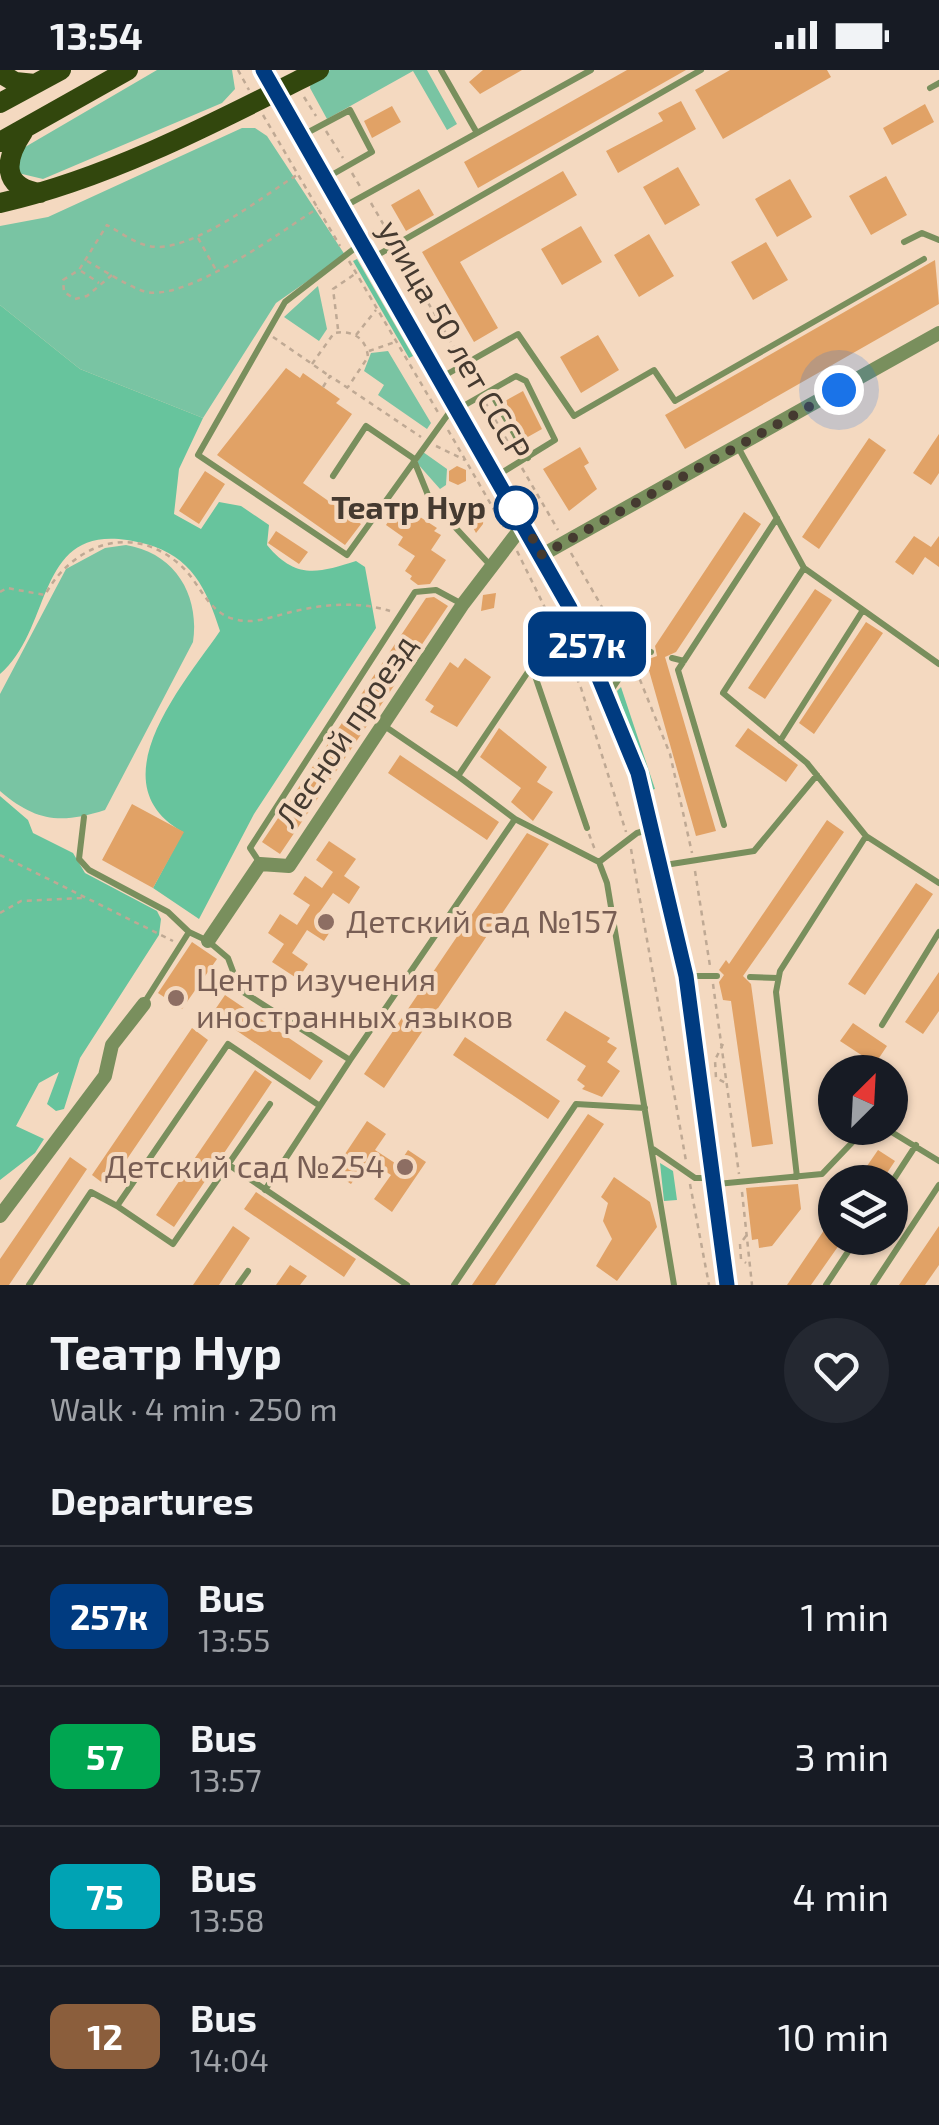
<!DOCTYPE html>
<meta charset="utf-8">
<style>
:root{--surface:#171b24;--page:#242831;--text:#f1f3f6;--muted:#9ea1a6;--line:#363941}
body{margin:0;font-family:"Exo 2",sans-serif;background:var(--page);color:var(--text);height:100vh;display:flex;flex-direction:column;font-size:38px;white-space:nowrap}
*{box-sizing:border-box;margin:0}
p{font-size:32px;color:var(--muted)}
.icon{flex:none;width:55px;height:55px;fill:none;stroke:currentColor;stroke-width:2;stroke-linecap:round;stroke-linejoin:round}
.map{position:relative;height:1215px;overflow:hidden}
.drawer{display:flex;flex-direction:column;background:var(--surface);flex:1}
.drawer>*{flex:none}
.badge{padding:0 20px;border-radius:15px;font-size:35px;line-height:65px}
.needle{width:65px;rotate:24deg}
.tools{position:absolute;left:818px;top:985px;display:grid;gap:20px}
.tools a{display:grid;place-items:center;width:90px;height:90px;border-radius:50%;background:var(--surface);box-shadow:0 2px 8px #0004;font-size:50px}
.you{position:absolute;width:50px;height:50px;margin:-25px;border:8px solid #fff;border-radius:50%;background:#1a73e8;box-shadow:0 0 0 15px #1a73e833}
.map>.badge{position:absolute;translate:-50% -50%;box-shadow:0 0 0 5px #fff}
h2{padding:0 50px;font-size:38px;line-height:90px}
.round{display:grid;place-items:center;flex:none;width:105px;height:105px;border-radius:52px;background:var(--page)}
.summary{display:flex;align-items:center;justify-content:space-between;height:170px;padding:0 50px}
h1{font-size:48px;font-weight:700;line-height:75px}
ul{padding:0;list-style:none}
li{display:flex;align-items:center;gap:30px;height:140px;padding:0 50px;border-top:2px solid var(--line)}
li div{flex:1}
li b{display:block;font-size:38px}
li em{font-style:normal}
li .badge{min-width:110px;font-weight:700;text-align:center}
.status{display:flex;justify-content:space-between;align-items:center;height:70px;padding:0 50px;background:var(--surface);direction:ltr}
.status svg{height:28px;fill:currentColor}
.map>svg:first-child{display:block}
.green{fill:#79c4a3}
.forest{fill:#67c49d}
.building{fill:#e1a266}
.lines{fill:none;stroke-linecap:round;stroke-linejoin:round}
.path{stroke:#bfa994;stroke-width:2.5;stroke-dasharray:5 5;stroke-linecap:butt}
.lane{stroke:#798f5d;stroke-width:6}
.street{stroke:#798f5d;stroke-width:14}
.secondary{stroke:#4a6712;stroke-width:18}
.primary{stroke:#32470d;stroke-width:20}
.line-casing{stroke:#fff;stroke-width:22}
.line{stroke:#003b80;stroke-width:15}
.walk{stroke:#453a30;stroke-width:10;stroke-dasharray:0 18}
.stop-dot{fill:#fff;stroke:#003b80;stroke-width:5}
.education-dot{fill:#8d6e63;stroke:#f4d9c0;stroke-width:4}
.labels{text-anchor:middle;stroke-width:8;stroke-linejoin:round;paint-order:stroke}
.street-label{font-size:32px;fill:#453a30;stroke:#f4d9c0}
.stop-label{font-size:32px;font-weight:bold;fill:#453a30;stroke:#f4d9c0;text-anchor:end}
.education-label{font-size:32px;fill:#785e54;stroke:#f4d9c0;text-anchor:start}
</style>
<div class="status"><b>13:54</b><svg viewBox="0 0 49 12"><path d="M0 12V9h3v3zM5 12V6h3v6zM10 12V3h3v9zM15 12V0h3v12zM26 1h20v11H26zM47 4h2v5h-2z"/></svg></div>
<div class="map">
<svg width="939" height="1215" viewBox="0 0 939 1215">
<rect width="100%" height="100%" fill="#f4d9c0"/>
<path class="green" d="M157 0H232L235 19 222 33 43 109 18 103 20 80Z
M330 0H427L457 54 447 60 413 1 327 49 310 18 311 11Z
M242 58H255L267 66 345 185 276 233 203 348 80 299 0 235V156L48 147Z
M318 216 327 259 319 271 284 247Z
M388 281 431 353 427 359 378 325 384 315 364 301 371 283Z
M423 382 447 399 446 415 440 419 417 393Z
M126 475C175 483 200 525 193 572L105 740C61 754 36 752 0 721V624L66 499 105 478Z"/>
<path class="forest" d="M357 189 413 286 409 288 353 191Z
M0 235 80 299 203 348 179 399 174 444 201 459 219 432 241 436 269 455 267 475C296 510 318 503 356 491L365 497 376 558 254 744 199 849 153 818 183 762C96 713 183 615 220 561 207 519 191 486 146 474 32 443 57 555 0 604Z
M621 617 655 719 651 720 617 621Z
M0 726 28 750 33 763 73 783 85 803 157 841 161 849 159 865 80 988 64 1039 56 1041 47 1034 59 1002 39 1013 16 1056 44 1069 35 1083 0 1110Z
M660 1093 673 1101 677 1130 664 1131Z"/>
<path class="building" d="M483 0H522L480 24 469 12Z
M627 0H686L478 118 464 92Z
M730 0H827L831 7 723 69 695 20Z
M681 31 696 59 618 103 606 81 663 51 658 43Z
M925 34 934 52 892 75 883 58Z
M392 36 401 52 372 68 364 51Z
M678 97 700 135 665 155 643 117Z
M563 101 577 125 460 192 498 258 474 272 422 182Z
M886 106 907 145 871 165 849 126Z
M790 109 812 147 777 167 755 129Z
M419 119 434 145 406 161 391 135Z
M581 156 602 192 562 215 541 179Z
M649 164 674 206 639 227 614 185Z
M766 172 788 210 753 230 731 192Z
M935 190 939 234 685 379 665 345Z
M598 265 619 300 581 323 560 287Z
M286 298 300 308 303 303 340 329 336 333 352 344 303 413 361 454 345 475 217 385Z
M523 321 542 359 526 368 505 331Z
M939 364V403L931 415 913 403Z
M869 368 886 380 819 479 802 467Z
M580 377 589 393 584 396 597 419 569 441 543 399Z
M457 396 466 400V411L458 415 449 411V401Z
M205 401 225 414 199 454 179 441Z
M469 431 484 441 483 454 476 463 464 441Z
M400 434 437 458 434 461 441 465 431 480 446 490 430 514 418 515 410 509 412 506 405 501 415 486 398 475 403 467 386 455Z
M744 442 761 454 676 582 665 587 716 761 696 766 646 590 657 586 655 576Z
M276 461 308 482 299 494 268 473Z
M914 466 931 477 939 466V497L925 487 913 505 895 492Z
M815 519 832 530 765 629 748 618Z
M496 523 494 538 481 541 483 525Z
M434 527 448 536 280 784 262 772 426 528Z
M866 552 883 563 814 664 799 653Z
M465 588 491 607 457 657 430 642 434 636 425 630 450 592 458 598Z
M499 658 547 697 537 712 553 722 533 751 511 732 521 718 480 687Z
M748 658 798 695 786 712 735 676Z
M400 685 499 752 487 770 388 703Z
M132 734 184 762 153 818 102 790Z
M827 750 844 762 743 906 751 914 773 1074 752 1077 731 931 723 930 719 912 724 905 719 900 726 890 729 894Z
M527 763 549 774 384 1018 364 1004Z
M329 771 356 789 344 806 360 817 349 834 333 823 319 843 335 854 324 871 307 860 292 883 308 894 298 909 272 892 284 874 268 863 280 844 297 855 310 835 293 824 305 806 322 818 333 802 316 790Z
M916 813 933 824 865 925 848 914Z
M192 872 217 889 182 939 158 923Z
M939 902V941L923 964 905 952Z
M225 925 323 991 310 1010 212 944Z
M565 941 610 968 607 972 617 978 607 992 620 1001 602 1027 582 1019 585 1016 577 1010 586 996 546 970Z
M853 953 887 976 875 994 840 971Z
M192 958 208 970 108 1117 92 1105Z
M465 967 560 1031 548 1049 453 985Z
M255 1000 272 1012 174 1157 156 1145Z
M588 1044 604 1054 495 1215H472Z
M367 1051 386 1064 375 1080 398 1095 408 1080 426 1092 392 1142 374 1129 391 1105 368 1090 351 1114 333 1102Z
M878 1080 895 1091 881 1112H856Z
M70 1087 87 1099 9 1215H0V1189Z
M614 1107 650 1132 657 1157 617 1211 596 1196 612 1169 603 1151 608 1133 601 1127Z
M798 1114 801 1139 772 1176 759 1178 758 1169 752 1170 746 1118Z
M256 1122 356 1189 344 1207 244 1139Z
M835 1144V1168H844L811 1215H787Z
M233 1156 250 1168 219 1215H193Z
M939 1156V1195L925 1215H899Z
M290 1195 307 1206 300 1215H276Z"/>
<g class="lines">
<path class="path" d="M238 0 249 20
M304 27 316 46
M263 45 340 176
M326 61 343 88
M352 103 361 118
M371 133 392 169
M198 168 216 200
M398 181 459 286
M87 191C105 201 124 214 143 221 183 235 283 160 318 138
M349 191 439 344
M81 201 99 213
M112 205 87 226 75 229 64 222 63 210 79 200 107 155C120 162 134 173 149 176 189 185 263 126 297 105
M338 259 333 219 355 204
M356 265 376 240
M273 267 328 305
M369 281 395 272
M312 294 334 263C352 260 366 267 368 287L348 317
M468 302 476 317
M323 317 330 306 421 367
M485 332 516 386
M448 360 504 457
M436 376 465 390
M522 398 558 460
M517 481 551 550
M571 483 626 579
M0 522 7 518 45 525C72 475 131 452 179 494 203 514 207 549 246 551 260 552 278 545 291 542 324 534 358 531 390 541
M561 571 581 618 626 762
M636 600 670 684 692 783
M589 764 595 780
M631 779 686 1091
M0 785 173 871
M695 801 710 896
M0 843 21 831 84 828
M713 914 739 1104
M723 974 715 990 716 1008 726 1013
M690 1114 709 1215
M742 1122 752 1215
M746 1166 740 1174 741 1189 746 1193"/>
<path class="lane" d="M441 0 477 63
M930 18 939 13
M303 65 350 40 372 82 328 107
M345 136 591 0
M904 172 922 163 939 170
M359 175 285 232 198 385 347 485 454 336
M374 187 701 0
M442 307 518 264 574 346 654 300 675 331 924 189
M490 321 528 388
M458 339 516 306 526 311 555 370 498 405
M738 377 804 498 723 623 807 693 866 766 939 813
M333 406 366 356 413 388 430 430 490 495
M804 498 939 594
M672 588 684 591
M533 600 587 758
M610 622 639 579 651 582
M383 655 458 706 567 544
M780 671 863 540
M458 706 515 749
M84 747 79 789 89 800 168 842 189 862 208 871 228 888 240 920 350 990 515 749 599 792 607 813 674 1215
M724 755 678 600 777 448
M599 792 637 763 648 760
M260 793 250 778 415 522 436 520 462 534
M665 795 754 781 817 705
M689 906H717
M750 907 778 908
M144 933 189 862
M882 955 939 862
M885 1058 939 1091
M653 1079 695 1108H711
M229 1095 407 1215
M797 1107 776 922 780 901 866 766
M717 1114 822 1104 866 1058
M890 1115 916 1075
M265 1120 350 990
M117 1136 173 1174 270 1034
M29 1215 91 1122 117 1136 228 974 320 1036
M238 1215 248 1201
M454 1215 576 1034 645 1038
M826 1215 857 1168
M873 1215 939 1115"/>
<path class="street" d="M542 485 939 263
M208 871 260 794 289 796 463 534 524 454
M0 1146 105 1006 112 975 144 934"/>
<path class="secondary" d="M264 0 570 538 638 703 686 906 727 1215"/>
<path class="primary" d="M0 3 15 12 35 14
M0 33 61 0
M23 62C5 89 0 117 40 123
M0 72 128 0
M0 133C110 108 218 51 319 0"/>
</g>
<g class="lines">
<defs>
<path id="line" d="M263 0 570 538 638 703 686 906 727 1215"/>
</defs>
<use href="#line" class="line-casing"/>
<use href="#line" class="line"/>
<path class="walk" d="M516 438 511 430 542 485 839 320"/>
</g>
<circle class="stop-dot" cx="516" cy="438" r="20"/>
<g class="education-dot">
<circle cx="326" cy="852" r="10"/>
<circle cx="176" cy="928" r="10"/>
<circle cx="405" cy="1097" r="10"/>
</g>
<g class="labels">
<g class="street-label">
<text transform="translate(454 270) rotate(60)" y="11">улица 50 лет СССР</text>
<text transform="translate(346 661) rotate(-56)" y="11">Лесной проезд</text>
</g>
<g class="stop-label">
<text x="486" y="449">Театр Нур</text>
</g>
<g class="education-label">
<text x="346" y="863">Детский сад №157</text>
<text x="196" y="921">Центр изучения<tspan x="196" dy="37">иностранных языков</tspan></text>
<text x="385" y="1108" text-anchor="end">Детский сад №254</text>
</g>
</g>
</svg>
<div class="tools">
<a><svg class="needle" viewBox="-14 -14 28 28"><path d="M0-13l5 13h-10z" fill="#e53935"/><path d="M0 13l5-13h-10z" fill="#9ea1a6"/></svg></a>
<a><svg class="icon" aria-label="layers" viewBox="0 0 24 24"><path d="M12 4l9 5-9 5-9-5zM3 14l9 5 9-5"/></svg></a>
</div>
<div class="you" style="left:839px;top:320px"></div>
<b class="badge" style="left:587px;top:574px;background:#003b80;color:#fff">257к</b>
</div>
<section class="drawer">
<div class="summary"><div><h1>Театр Нур</h1><p>Walk · 4 min · 250 m</p></div><a class="round"><svg class="icon" aria-label="heart" viewBox="0 0 24 24"><path d="M12 20l-8-8c-3-5 5-10 8-4 3-6 11-1 8 4z"/></svg></a></div>
<h2>Departures</h2>
<ul>
<li><span class="badge" style="background:#003b80;color:#fff">257к</span><div><b>Bus</b><p>13:55</p></div><em>1 min</em></li>
<li><span class="badge" style="background:#00a651;color:#fff">57</span><div><b>Bus</b><p>13:57</p></div><em>3 min</em></li>
<li><span class="badge" style="background:#00a3b4;color:#fff">75</span><div><b>Bus</b><p>13:58</p></div><em>4 min</em></li>
<li><span class="badge" style="background:#8b5e3c;color:#fff">12</span><div><b>Bus</b><p>14:04</p></div><em>10 min</em></li>
</ul>
</section>
